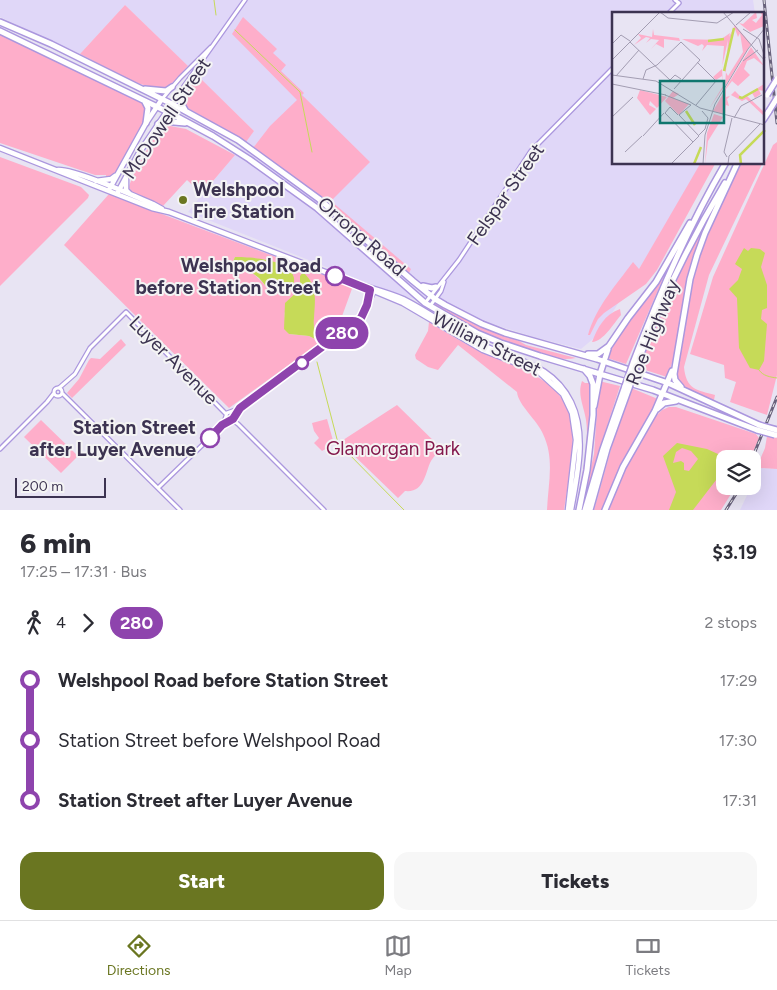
<!DOCTYPE html>
<meta charset="utf-8">
<style>
:root{--surface:#fff;--page:#f7f7f7;--text:#2b2b33;--muted:#7c7c81;--line:#e1e1e2;--accent:#6a7621}
body{margin:0;font-family:Figtree,sans-serif;background:var(--page);color:var(--text);height:100vh;display:flex;flex-direction:column;font-size:19px;white-space:nowrap}
*{box-sizing:border-box;margin:0}
p{font-size:16px;color:var(--muted)}
.icon{flex:none;width:28px;height:28px;fill:none;stroke:currentColor;stroke-width:2;stroke-linecap:round;stroke-linejoin:round}
.map{position:relative;height:510px;overflow:hidden}
.panel{display:flex;flex-direction:column;background:var(--surface);flex:1}
.panel>*{flex:none}
.badge{padding:0 10px;border-radius:16px;font-size:18px;line-height:32px}
.fabs{position:absolute;left:716px;top:450px;display:grid;gap:10px}
.fabs a{display:grid;place-items:center;width:45px;height:45px;border-radius:10px;background:var(--surface);box-shadow:0 5px 20px #0002;font-size:25px}
.scale{position:absolute;left:15px;bottom:12px;width:91px;box-sizing:border-box;padding-left:5px;border:2px solid #3c3351;border-top:0;font-size:14px;line-height:18px;white-space:nowrap;color:#3c3351;-webkit-text-stroke:4px #f4f4f4;paint-order:stroke}
.map>.badge{position:absolute;translate:-50% -50%;box-shadow:0 0 0 2px #fff}
.legs{display:flex;align-items:center;gap:8px;height:55px;padding:0 20px;font-size:16px}
.legs p{margin-inline-start:auto}
.headline{display:flex;align-items:center;justify-content:space-between;height:85px;padding:0 20px}
h1{font-size:28px;font-weight:800;line-height:38px}
.button{display:flex;gap:10px;margin-top:auto;padding:10px 20px}
.button a{flex:1;height:58px;border-radius:15px;background:var(--accent);color:#fff;font-size:20px;font-weight:800;line-height:58px;text-align:center}
.button a+a{background:var(--page);color:var(--text)}
ul{padding:0 20px;list-style:none}
li{display:flex;align-items:center;gap:18px;height:60px;font-size:19px}
li i{display:grid;place-items:center;width:8px;height:100%;margin:0 6px;background:currentColor}
li i::after{content:'';width:12px;height:12px;margin:-6px;border:4px solid;border-radius:50%;background:var(--surface)}
li p{margin-inline-start:auto}
li:first-child i{background:linear-gradient(#0000 50%,currentColor 0)}
li:last-child i{background:linear-gradient(currentColor 50%,#0000 0)}
.tab-bar{display:flex;justify-content:space-around;align-items:center;height:70px;border-top:1px solid var(--line);background:var(--surface);font-size:14px;color:var(--muted)}
.tab-bar a{display:grid;justify-items:center;gap:2px}
.tab-bar .on{color:var(--accent)}
.map>svg:first-child{display:block}
.built{fill:#e0d7f8}
.green{fill:#feaeca;fill-rule:evenodd}
.water{fill:#c6da58;fill-rule:evenodd}
.lines{fill:none;stroke-linecap:round;stroke-linejoin:round}
.stream{stroke:#c6da58;stroke-width:1}
.minor-casing{stroke:#ab97de;stroke-width:5.5}
.major-casing{stroke:#ab97de;stroke-width:7}
.highway-casing{stroke:#ab97de;stroke-width:8}
.minor{stroke:#fff;stroke-width:3}
.major{stroke:#fff;stroke-width:4.5}
.highway{stroke:#fff;stroke-width:5}
.rail-casing{stroke:#69627c;stroke-width:3}
.rail{stroke:#f4f4f4;stroke-width:1;stroke-dasharray:4;stroke-linecap:butt}
.highway-bridge-casing{stroke:#ab97de;stroke-width:8;stroke-linecap:butt}
.highway-bridge{stroke:#fff;stroke-width:5}
.line-1-casing{stroke:#fff;stroke-width:11}
.line-1{stroke:#8e44ad;stroke-width:8}
.poi-dot{fill:#6a7621;stroke:#f4f4f4;stroke-width:2}
.stop-1-dot{fill:#fff;stroke:#8e44ad;stroke-width:2.5}
.labels{text-anchor:middle;stroke-width:4;stroke-linejoin:round;paint-order:stroke}
.street-label{font-size:19px;fill:#3c3351;stroke:#f4f4f4}
.poi-label{font-size:19px;font-weight:bold;fill:#3c3351;stroke:#f4f4f4;text-anchor:start}
.stop-label{font-size:19px;font-weight:bold;fill:#3c3351;stroke:#f4f4f4;text-anchor:end}
.park-label{font-size:19px;fill:#83184c;stroke:#f4f4f4}
.inset-river{fill:none;stroke:#c6da58;stroke-width:2.5}
.inset-road{fill:none;stroke:#a39db2;stroke-width:1}
.view{fill:#0f766e;fill-opacity:0.15;stroke:#0f766e;stroke-width:2.5}
.inset-edge{fill:none;stroke:#3c3351;stroke-width:2.5}
</style>
<div class="map">
<svg width="777" height="510" viewBox="0 0 777 510">
<rect width="100%" height="100%" fill="#e8e4f3"/>
<path class="built" d="M0 0H753L755 14H613V164H703L600 333 581 349 534 337 379 288 188 212 254 131 125 5 80 54 0 17Z
M760 468 777 469V510H740Z"/>
<path class="green" d="M125 5 188 66C181 73 174 84 165 87 142 92 101 64 80 54Z
M243 17 277 49 273 53 286 65 281 71 304 93 302 95 370 162 331 201 411 269 409 273 320 196 253 148 270 126 297 100 232 34Z
M0 33 144 103 146 114 143 122 119 169 111 177 106 178V175H95L0 143Z
M197 75 254 131 246 142 186 107 184 98Z
M165 125 186 129 235 155 202 194 187 180 163 206 133 193 129 188C130 177 157 130 165 125Z
M777 142V375L767 415 730 402 736 382 725 378 724 365 690 354 713 277 773 145Z
M0 157 81 187 89 195 88 198 0 286Z
M700 164H715L657 270 646 284 604 313 598 319 590 335H588C596 307 616 285 633 262L639 269Z
M737 164H762L709 275 684 367C686 389 696 390 715 395L714 400 684 390 674 374 697 255Z
M109 194 353 286 337 330 229 408 64 245ZM235 257 268 260 285 266 270 291C260 279 248 267 233 261ZM300 276 313 321 315 339 309 336 289 334C274 298 303 302 300 276Z
M706 221C697 246 689 272 684 298 679 325 678 352 667 377L639 368 650 336 674 283Z
M671 260 626 364 607 358 618 337 654 289Z
M436 302 458 315 488 330 519 341 526 345 576 358C559 361 546 356 530 351 494 340 465 325 432 306Z
M620 309 621 315C613 324 604 341 592 342 598 327 604 315 620 309Z
M429 322C444 331 460 341 476 349 512 367 567 377 572 426 575 454 568 483 564 510H547C548 484 555 459 543 434 538 421 518 405 517 392L458 345 438 370 428 367 416 359 415 355 428 331Z
M121 339 126 345 72 398 67 393 79 379 89 360 91 358 100 359Z
M582 381 585 383H589L590 426 588 453 576 510C580 484 590 445 586 420 584 406 577 395 582 381Z
M599 381 620 386 600 448 583 510H581L594 454Z
M631 388 658 399 653 414 619 470 603 510H594L615 435Z
M397 405 441 448C438 452 434 456 431 461 425 472 425 493 405 491L398 498 340 442Z
M669 407H676L756 434 759 438 750 459H725V486H736L721 510H609L622 475 656 416 662 410Z
M327 419 334 444 322 451 314 443 319 438 314 431 312 423Z
M41 420 78 456 61 473 24 437Z
M767 436 777 438V469L760 468 753 484V476L765 448Z"/>
<path class="water" d="M744 248 748 251 751 248 760 249 765 253 761 267 767 285V308L762 310 761 319 767 324 764 361 759 370 750 368 739 348 737 298 729 289 738 280 742 269 735 264Z
M235 257C250 257 291 259 294 278 295 288 289 291 281 294L270 291 259 278 239 263 233 261Z
M303 272C318 286 315 299 314 318 313 325 315 332 315 339L309 336 289 334 284 329 285 303 300 289V276Z
M677 443 707 449 729 459H725V462L720 465 723 471 693 510H669L676 492 663 456ZM682 448 691 451 698 459 689 471 684 470V463L681 461 673 463 676 452Z"/>
<g class="lines">
<path class="stream" d="M214 0 216 15
M235 30 300 92 312 152
M317 362 338 443 404 510
M759 370C763 376 770 377 777 378"/>
<defs>
<path id="minor" d="M668 14 679 3 675 0
M162 99 180 78 211 47
M172 103 245 0
M425 303 459 260 531 151 613 68
M367 304 371 289
M430 306 441 291 444 282
M54 392a4 4 0 1 1 8 0a4 4 0 1 1-8 0Z
M59 388 75 374 90 348 126 312 226 414
M62 393 180 510
M232 420 238 424 324 510
M223 425 227 413 241 408 361 318 375 290
M0 449 47 402 54 393
M158 488 223 425 233 419 239 409"/>
<path id="major" d="M0 148 152 208 169 212C228 235 287 257 346 280 365 287 384 291 403 299 431 313 456 333 485 346 519 362 552 364 571 402 587 435 577 475 571 510
M58 170C75 169 134 196 153 204L162 209
M126 179V190L130 194
M96 181 111 179 115 176
M110 188 146 123 162 99
M118 192 139 153 172 104
M367 288 403 303 483 350 539 372 563 394 572 413 576 440 568 510"/>
<path id="highway" d="M0 22 51 44 176 106 238 140 319 199 413 281 435 299 445 305 482 324 505 333 597 359 668 383 759 425
M0 31 172 114 213 136 249 159 317 208 425 303 477 333 501 343 540 356 653 390 757 430
M145 89 166 91 172 87
M182 90 181 103 185 110
M145 102 148 108 146 123
M763 120 769 111
M158 124 163 121 185 123
M423 286 432 288 436 287
M588 354H598L609 346 628 318 656 282 690 223
M633 363C659 294 688 227 725 164
M637 364C661 301 690 241 725 183
M681 387 675 380 674 374 690 279 697 255 705 233 737 164
M594 406 600 374 608 349
M657 409 664 403 676 401
M579 510 587 470 593 415V384L590 376 584 369
M585 510 603 449 625 386
M590 510 607 449 629 388
M605 510 623 467 655 411 672 371"/>
</defs>
<use href="#minor" class="minor-casing"/>
<use href="#major" class="major-casing"/>
<use href="#highway" class="highway-casing"/>
<use href="#minor" class="minor"/>
<use href="#major" class="major"/>
<use href="#highway" class="highway"/>
<defs>
<path id="rail" d="M764 0 777 123
M752 459 777 397
M726 510 741 486"/>
</defs>
<use href="#rail" class="rail-casing"/>
<use href="#rail" class="rail"/>
<defs>
<path id="highway-bridge" d="M767 95 777 79
M769 111 777 98
M625 386 633 363
M629 388 637 364
M759 425 777 430
M757 430 775 435"/>
</defs>
<use href="#highway-bridge" class="highway-bridge-casing"/>
<use href="#highway-bridge" class="highway-bridge"/>
</g>
<g class="lines">
<defs>
<path id="line-1" d="M210 438 222 425 233 419 240 408 361 318 367 305 370 290 335 276"/>
</defs>
<use href="#line-1" class="line-1-casing"/>
<use href="#line-1" class="line-1"/>
</g>
<circle class="poi-dot" cx="183" cy="200" r="5"/>
<g class="stop-1-dot">
<circle cx="335" cy="276" r="9"/>
<circle cx="302" cy="363" r="6"/>
<circle cx="210" cy="438" r="9"/>
</g>
<g class="labels">
<g class="street-label">
<text transform="translate(166 118) rotate(-56)" y="7">McDowell Street</text>
<text transform="translate(505 194) rotate(-55)" y="7">Felspar Street</text>
<text transform="translate(362 236) rotate(41)" y="7">Orrong Road</text>
<text transform="translate(652 332) rotate(-68)" y="7">Roe Highway</text>
<text transform="translate(487 343) rotate(27)" y="7">William Street</text>
<text transform="translate(174 360) rotate(45)" y="7">Luyer Avenue</text>
</g>
<g class="poi-label">
<text x="193" y="196">Welshpool<tspan x="193" dy="22">Fire Station</tspan></text>
</g>
<g class="stop-label">
<text x="321" y="272">Welshpool Road<tspan x="321" dy="22">before Station Street</tspan></text>
<text x="196" y="434">Station Street<tspan x="196" dy="22">after Luyer Avenue</tspan></text>
</g>
<g class="park-label">
<text x="393" y="455">Glamorgan Park</text>
</g>
</g>
<g transform="translate(612 12)">
<rect width="152" height="152" fill="#e8e4f3"/>
<path d="M144 0 145 6 140 8 144 11 150 3 148 0H152V14L138 20 127 11 131 12ZM123 13 139 32 113 74 116 28 110 55 111 76 97 97 111 74 110 64 104 68 101 65 110 57 112 34 95 33 90 39 92 34 90 32 86 34 70 27 108 28 118 21 117 25ZM123 17 126 25 128 21 131 40 116 64 112 57 120 20ZM41 17 42 23 67 26 68 29 52 27V36L44 32 39 37 47 28 39 27 34 31 38 26 34 25 22 33 29 26 26 22 40 25ZM139 35 152 54 142 46 135 49 132 57 138 63 126 74 120 69 114 77V85L118 84 115 87 117 94 114 93 113 103 101 99 112 80 113 102V77ZM152 72V79L147 78 149 82 143 86 140 81 135 84 152 100V104L134 87 130 89 119 83 123 79 130 86ZM28 78 55 85 45 96 38 89 37 93 44 97 38 103 25 86ZM61 79 67 82 61 86 77 92 67 103 53 89ZM102 102 111 105 96 129 93 152 95 121Z" fill="#feaeca" fill-rule="evenodd"/>
<path class="inset-river" d="M96 29 112 27M112 59 122 16M127 85 130 86 146 77M74 99 83 113M82 152 89 135M129 152 128 143 153 118"/>
<path class="inset-road" d="M48 0 56 6 105 11 122 0M111 0 153 49M124 13 139 0M131 17 147 27 153 46M18 30 58 68 63 63 69 67M0 32 9 23 18 29M0 48 48 0M131 49 146 38M0 63 44 69 88 96 153 113M4 64 27 38M31 67 34 58 45 53 69 30 88 48 62 77M0 72 54 83M53 83 79 93M84 93 104 69 85 50M53 101 81 130M53 101 58 95 66 103M67 103 87 124M67 103 79 93M0 105 21 85M122 106 129 94 150 83M87 123 93 117 96 106 90 99M31 124 52 101M13 140 30 124M115 145 112 140 120 106M59 152 87 124M91 152 93 123 103 92 136 37 153 16M116 152 117 144 148 112"/>
<path class="view" d="M48 69H112V111H48Z"/>
<rect width="152" height="152" class="inset-edge"/>
</g>
</svg>
<div class="fabs">
<a><svg class="icon" aria-label="layers" viewBox="0 0 24 24"><path d="M12 4l9 5-9 5-9-5zM3 14l9 5 9-5"/></svg></a>
</div>
<div class="scale">200 m</div>
<b class="badge" style="left:342px;top:333px;background:#8e44ad;color:#fff">280</b>
</div>
<section class="panel">
<div class="headline"><div><h1>6 min</h1><p>17:25 – 17:31 · Bus</p></div><b>$3.19</b></div>
<div class="legs"><svg class="icon" aria-label="walk" viewBox="0 0 24 24"><circle cx="13" cy="4" r="2"/><path d="M13 8l-2 6 4 7M11 14l-3 7M7 12l3-4h3l4 4"/></svg>4<svg class="icon" aria-label="forward" viewBox="0 0 24 24"><path d="M9 5l7 7-7 7"/></svg><b class="badge" style="background:#8e44ad;color:#fff">280</b><p>2 stops</p></div>
<ul>
<li><i style="color:#8e44ad"></i><b>Welshpool Road before Station Street</b><p>17:29</p></li>
<li><i style="color:#8e44ad"></i><span>Station Street before Welshpool Road</span><p>17:30</p></li>
<li><i style="color:#8e44ad"></i><b>Station Street after Luyer Avenue</b><p>17:31</p></li>
</ul>
<div class="button"><a>Start</a><a>Tickets</a></div>
</section>
<nav class="tab-bar">
<a class="on"><svg class="icon" aria-label="directions" viewBox="0 0 24 24"><path d="M12 3l9 9-9 9-9-9zM9 14v-3h6M13 9l2 2-2 2"/></svg>Directions</a>
<a><svg class="icon" aria-label="map" viewBox="0 0 24 24"><path d="M3 6l6-2 6 2 6-2v14l-6 2-6-2-6 2zM9 4v14M15 6v14"/></svg>Map</a>
<a><svg class="icon" aria-label="tickets" viewBox="0 0 24 24"><path d="M3 7h18v10H3zM15 7v10"/></svg>Tickets</a>
</nav>
